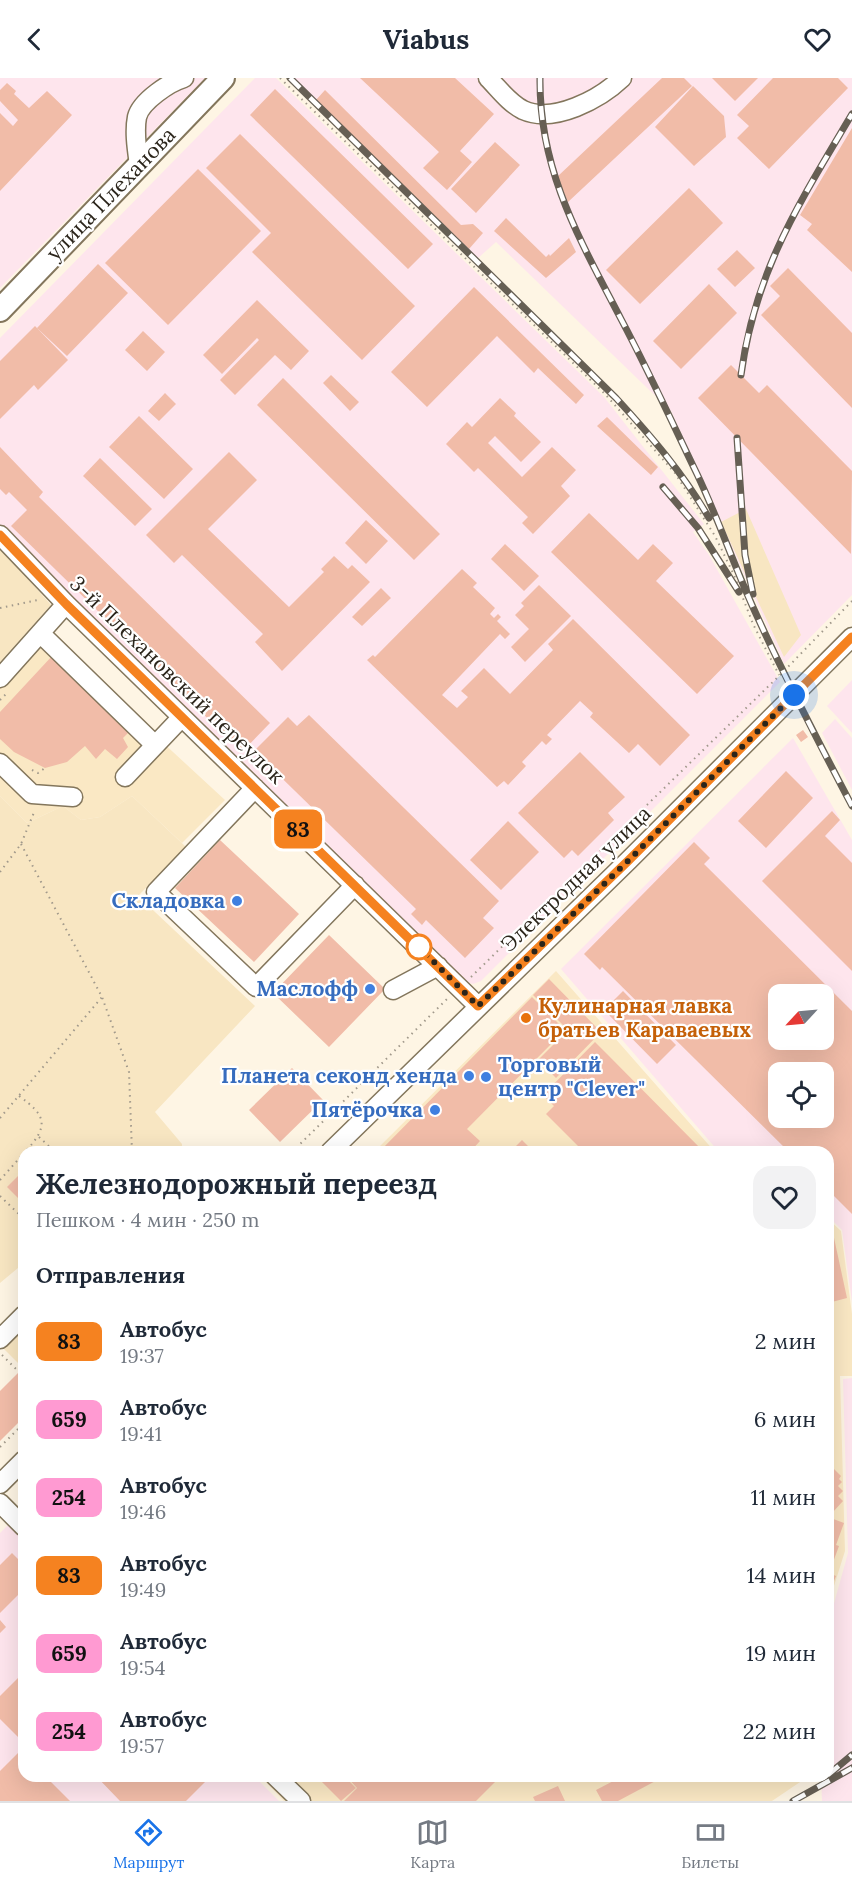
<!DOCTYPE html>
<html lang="ru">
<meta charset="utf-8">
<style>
:root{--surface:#fff;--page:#f2f2f3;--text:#1f2937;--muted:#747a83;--line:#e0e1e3;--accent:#1a73e8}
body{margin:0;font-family:Lora,serif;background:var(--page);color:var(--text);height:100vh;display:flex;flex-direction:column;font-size:22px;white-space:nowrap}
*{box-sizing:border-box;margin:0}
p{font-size:20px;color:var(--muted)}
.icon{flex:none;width:33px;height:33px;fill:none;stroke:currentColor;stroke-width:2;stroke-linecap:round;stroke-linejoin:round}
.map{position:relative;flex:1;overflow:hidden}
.panel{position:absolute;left:18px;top:1068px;width:816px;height:636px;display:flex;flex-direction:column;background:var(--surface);border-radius:18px;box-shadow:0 6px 24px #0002}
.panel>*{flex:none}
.badge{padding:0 12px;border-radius:9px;font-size:21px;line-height:39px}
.needle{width:39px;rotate:244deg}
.fabs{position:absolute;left:768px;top:906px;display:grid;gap:12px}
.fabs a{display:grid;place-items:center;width:66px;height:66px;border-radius:12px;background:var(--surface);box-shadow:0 6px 24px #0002;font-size:30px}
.you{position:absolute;width:30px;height:30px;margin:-15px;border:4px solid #fff;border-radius:50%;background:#1a73e8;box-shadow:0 0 0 9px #1a73e833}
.map>.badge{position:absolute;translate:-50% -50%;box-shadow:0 0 0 3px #fff}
h2{padding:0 18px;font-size:22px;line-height:54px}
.round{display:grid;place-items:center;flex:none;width:63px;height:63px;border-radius:18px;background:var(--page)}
.headline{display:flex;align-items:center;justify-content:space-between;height:102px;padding:0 18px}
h1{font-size:28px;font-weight:700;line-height:45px}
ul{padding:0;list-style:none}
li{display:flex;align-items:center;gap:18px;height:78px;padding:0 18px}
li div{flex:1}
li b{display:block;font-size:22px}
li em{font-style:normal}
li .badge{min-width:66px;font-weight:700;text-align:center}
header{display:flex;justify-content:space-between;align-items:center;height:78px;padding:0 18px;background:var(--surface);font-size:27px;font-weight:700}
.tabs{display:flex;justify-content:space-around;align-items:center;height:84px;border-top:2px solid var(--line);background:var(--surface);font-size:16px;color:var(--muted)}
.tabs a{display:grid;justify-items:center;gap:3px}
.tabs .active{color:var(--accent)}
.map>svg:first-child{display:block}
.built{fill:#fae8c4}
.industrial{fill:#fee5ed;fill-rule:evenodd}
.green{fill:#f8e6c2}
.building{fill:#f1bca8;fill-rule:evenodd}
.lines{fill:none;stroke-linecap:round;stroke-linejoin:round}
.minor-casing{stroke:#83765c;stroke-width:21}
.major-casing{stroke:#83765c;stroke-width:26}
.path{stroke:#a1998b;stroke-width:2;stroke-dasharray:1.5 4.5;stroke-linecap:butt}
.minor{stroke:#fff;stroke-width:18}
.major{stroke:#fff;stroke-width:22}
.rail-casing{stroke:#665f54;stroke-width:7}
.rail{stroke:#fff;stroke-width:4.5;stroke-dasharray:14;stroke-linecap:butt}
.line-casing{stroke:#fff;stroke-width:14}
.line{stroke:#f58220;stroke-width:9}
.walk{stroke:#2b251b;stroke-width:6;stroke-dasharray:0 10.8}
.shop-dot{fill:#3f7fe0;stroke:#fff;stroke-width:2}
.stop-dot{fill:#fff;stroke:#f58220;stroke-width:3}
.food-dot{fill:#e8710a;stroke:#fff;stroke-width:2}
.labels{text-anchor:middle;stroke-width:4.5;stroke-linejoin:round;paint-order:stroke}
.street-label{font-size:21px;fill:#2b251b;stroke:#fff}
.shop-label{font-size:21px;font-weight:bold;fill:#366cbe;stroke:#fff;text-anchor:end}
.food-label{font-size:21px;font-weight:bold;fill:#c56008;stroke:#fff;text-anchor:start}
</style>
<header><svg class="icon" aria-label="back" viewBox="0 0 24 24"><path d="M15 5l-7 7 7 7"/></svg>Viabus<svg class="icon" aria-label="heart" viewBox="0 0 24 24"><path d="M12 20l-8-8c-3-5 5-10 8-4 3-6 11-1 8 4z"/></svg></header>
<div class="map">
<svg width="852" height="1723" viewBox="0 0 852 1723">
<rect width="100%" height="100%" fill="#fef5e4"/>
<path class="built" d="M40 540 160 662 225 722 182 765 132 718 100 739 81 742 63 728 27 745 0 718V584Z
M556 893 715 1074H374Z
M828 1141 841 1153 852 1236V1298H840L845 1473 828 1527Z
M260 1698H809L772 1723H284Z"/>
<path class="industrial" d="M0 0H205L0 210Z
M255 0H276L604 319 704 446 693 454 709 477 780 604 481 903 473 906 467 904 0 451V260Z
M295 0H852V517L784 586 671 333 496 164 477 181 294 2Z
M852 602V655L827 628Z
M835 641 852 660V712L822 655Z
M793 660 852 762V1224L842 1152 828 1138V1074H719L561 891ZM778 916H824V962H778ZM778 994H824V1040H778Z
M852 1300V1723H822L821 1698H828V1547L848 1475 843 1301Z
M8 1447 24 1463V1698H254L279 1723H0V1455Z"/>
<path class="green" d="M746 431 801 557 784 579 721 444Z
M0 469 51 527 0 584Z
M0 718 27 745 63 728 81 742 100 739 132 718 186 769 138 818 255 928 155 1034 182 1066V1074H24V1185L0 1205Z
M24 1244V1279L18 1285 1 1268Z"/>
<path class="building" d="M360 0H455L494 36 460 73 472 84 447 112 423 90 439 74Z
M662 0H684L692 8 568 124 557 99Z
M712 0H758L735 23Z
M773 0H838L848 10 769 91 737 60 749 48 737 37Z
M7 5 16 13 14 16 29 30 47 13 72 37 0 113V35L13 48 18 42 0 23V12Z
M693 8 724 38 726 59 694 88 655 49Z
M275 11 433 166 408 191 250 37Z
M325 12 461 147 473 146 483 155 469 171 316 22Z
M852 50V194L807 152 812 146 800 137Z
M240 56 415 228 362 282 252 174 271 155 206 90Z
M495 64 520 87 476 135 451 111Z
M198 91 261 153 168 247 105 185Z
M689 110 723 145 640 226 606 192Z
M506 140 546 179 549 176 550 178 569 160 576 174 546 200 494 153Z
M737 172 755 190 735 209 717 191Z
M98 186 128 215 67 278 37 250Z
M788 190 852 255V330L761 237 780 218 770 208Z
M709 206 737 235 681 291 653 263Z
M474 209 584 317 576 326 538 290 534 295 497 258 427 329 391 294Z
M257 222 309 273 291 292 275 277 235 317 220 302 259 262 257 260 222 296 203 277Z
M35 248 68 282 38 312 34 307 0 341V283Z
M143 253 165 274 147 293 125 272Z
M731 287 759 315 767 307 852 393 851 476 698 320Z
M331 297 359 324 350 333 323 305Z
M283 300 440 456 414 482 257 327Z
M165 315 176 326 159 343 148 333Z
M500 320 516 335 514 338 541 364 521 384 495 358 488 365 522 399 552 369 576 392 561 408 570 418 533 456 522 445 528 439 478 390 474 394 446 366 467 344 472 349Z
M139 338 193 391 164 421 109 369Z
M607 339 658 389 651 397 597 348Z
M0 369 43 414 39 419 270 645 242 674 11 448 27 432 9 414 6 417 0 411Z
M229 374 257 402 208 451 289 529 324 494 321 491 334 478 348 491 352 487 370 504 282 593 255 564 263 556 182 477 174 485 146 457Z
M100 380 152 431 135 448 83 398Z
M589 435 638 482 653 466 673 485 656 503 734 578 697 616 551 474Z
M366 442 388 463 366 486 345 465Z
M505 466 539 498 524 513 491 481Z
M462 491 477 505 473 509 495 530 490 536 494 540 498 536 501 539 497 543 510 556 505 561 500 556 442 617 457 630 468 619 461 613 484 590 510 616 553 572 548 566 573 541 690 657 660 688 638 666 629 675 590 639 593 635 580 623 547 657 552 661 546 667 542 663 522 684 526 688 508 707 504 703 497 709 367 582 373 577 375 579Z
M539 507 571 538 525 584 511 569 529 551 515 537 524 528 521 525Z
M381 510 391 520 362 548 352 539Z
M53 577 131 652 123 660 128 669 117 681 105 671 96 681 85 668 67 684 45 690 14 674 0 661V634Z
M309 637 499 823 483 840 494 850 465 880 426 842 422 847 411 836 416 831 254 673 288 639 297 648Z
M803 652 808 659 801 664 796 657Z
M580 674 625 719 608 735 614 742 578 778 572 772 564 780 518 735Z
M786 693 813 720 766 770 738 743Z
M832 733 840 742 825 758 852 785V893L762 803Z
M508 743 539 774 501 812 470 782Z
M220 762 299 836 254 884 175 810Z
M694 764 710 780 704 786 852 933V1136L828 1112V1074H789L602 889 600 892 584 876ZM778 916H824V962H778ZM778 994H824V1040H778Z
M329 857 385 911 329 969 273 915Z
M549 901 601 954 556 1000 538 982 568 952 533 917Z
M623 913 676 967 657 986 604 932Z
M532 919 565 952 467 1051 480 1063 470 1074H379Z
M595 964 607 976 704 1074H679L674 1069 678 1074H584L546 1036 554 1028 543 1017Z
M292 990 323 1022 280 1064 249 1032Z
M522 1062 534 1074H510Z
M24 1092V1126L7 1109Z
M831 1146 847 1220 828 1225V1147Z
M24 1289V1339L0 1363V1313Z
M833 1390 841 1398 839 1401 842 1404 838 1408 843 1413 838 1418 843 1423 833 1434 828 1430V1395Z
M828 1439 844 1445 836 1467 839 1468 829 1495 836 1498 828 1518Z
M12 1475 24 1487V1511L0 1535V1487Z
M0 1542 6 1549 0 1555Z
M24 1594V1665L0 1641V1618Z
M20 1673 24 1677V1698H45L70 1723H0V1693Z
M96 1698H211L186 1723H120Z
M316 1698H344L356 1710 341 1723Z
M346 1698H501L476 1723H344L357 1710Z
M623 1698H670L666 1702 663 1699 618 1723H602L596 1712Z
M558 1708 565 1723H535L533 1719Z"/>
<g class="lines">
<defs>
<path id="minor" d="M488 0C499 11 509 25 523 32 554 46 600 21 622 0
M139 87C137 72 134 54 137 39 141 23 170 4 184 0
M0 457 66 526 478 928
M40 555 155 667
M0 600 66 526
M0 685 32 716 73 719
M125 699 182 639
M255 710 156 814 256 909 355 807
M393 912 438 888
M330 1074 629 782 852 559
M0 1261 24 1237
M0 1406 24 1382
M0 1425 24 1449
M275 1698 301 1723"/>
<path id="major" d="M0 232 223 0"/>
</defs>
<use href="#minor" class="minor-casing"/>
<use href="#major" class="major-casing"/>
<path class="path" d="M280 0 605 316 675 395 715 458 734 497 753 546 779 597
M0 530 38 522
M0 622 7 615
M32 692 38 695 45 690
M21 766 102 919 129 994 132 1074
M0 794 21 766 35 732
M471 899 783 594 852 523
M19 1018C47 1038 49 1048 25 1074
M0 1040 102 919
M39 1059 55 1074
M292 1074 448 920
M0 1102 24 1075
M0 1118 24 1141
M2 1277 19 1294
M0 1369 24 1345"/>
<use href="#minor" class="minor"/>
<use href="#major" class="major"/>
<defs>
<path id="rail" d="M290 0 616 320C651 358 683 395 709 440
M540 0C539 93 580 162 621 241 648 292 672 344 697 396 719 442 735 491 757 538 786 602 819 665 852 728
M741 297C755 192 800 124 852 36
M737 360 745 477 753 516
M663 409 698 450 739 514
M828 1697 852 1677
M793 1723 852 1690"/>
</defs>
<use href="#rail" class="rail-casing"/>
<use href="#rail" class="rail"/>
</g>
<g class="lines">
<defs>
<path id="line" d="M0 457 66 526 478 928 629 782 852 559"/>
</defs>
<use href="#line" class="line-casing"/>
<use href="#line" class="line"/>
<path class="walk" d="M419 869 478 928 629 782 794 617"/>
</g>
<g class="shop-dot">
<circle cx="237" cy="823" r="6"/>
<circle cx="370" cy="911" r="6"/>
<circle cx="469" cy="998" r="6"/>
<circle cx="486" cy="999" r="6"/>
<circle cx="435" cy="1032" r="6"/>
</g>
<circle class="stop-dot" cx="419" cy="869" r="12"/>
<circle class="food-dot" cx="526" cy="940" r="6"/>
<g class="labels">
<g class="street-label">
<text transform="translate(111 116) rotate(-46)" y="7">улица Плеханова</text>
<text transform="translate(177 602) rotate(44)" y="7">3-й Плехановский переулок</text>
<text transform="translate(576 801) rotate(-44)" y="7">Электродная улица</text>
</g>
<g class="shop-label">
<text x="225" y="830">Складовка</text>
<text x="358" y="918">Маслофф</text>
<text x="498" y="994" text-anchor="start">Торговый<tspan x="498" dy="24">центр "Clever"</tspan></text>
<text x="457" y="1005">Планета секонд хенда</text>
<text x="423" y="1039">Пятёрочка</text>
</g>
<g class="food-label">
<text x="538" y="935">Кулинарная лавка<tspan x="538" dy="24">братьев Караваевых</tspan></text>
</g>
</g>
</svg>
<div class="fabs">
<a><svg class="needle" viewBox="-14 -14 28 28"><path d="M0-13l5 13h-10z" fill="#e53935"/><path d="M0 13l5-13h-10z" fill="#747a83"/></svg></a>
<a><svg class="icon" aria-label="locate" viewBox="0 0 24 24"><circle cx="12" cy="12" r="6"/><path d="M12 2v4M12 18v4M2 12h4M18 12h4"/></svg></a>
</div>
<div class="you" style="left:794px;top:617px"></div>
<b class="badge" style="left:298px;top:751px;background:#f58220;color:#111">83</b>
<section class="panel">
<div class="headline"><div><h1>Железнодорожный переезд</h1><p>Пешком · 4 мин · 250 m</p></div><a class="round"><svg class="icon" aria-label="heart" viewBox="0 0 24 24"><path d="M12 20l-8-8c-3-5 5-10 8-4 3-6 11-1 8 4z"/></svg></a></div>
<h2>Отправления</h2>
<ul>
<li><span class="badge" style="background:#f58220;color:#111">83</span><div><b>Автобус</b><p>19:37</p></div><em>2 мин</em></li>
<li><span class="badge" style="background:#ff9ad2;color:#111">659</span><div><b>Автобус</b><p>19:41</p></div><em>6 мин</em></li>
<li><span class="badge" style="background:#ff9ad2;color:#111">254</span><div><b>Автобус</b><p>19:46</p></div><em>11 мин</em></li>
<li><span class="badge" style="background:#f58220;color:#111">83</span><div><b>Автобус</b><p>19:49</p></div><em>14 мин</em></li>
<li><span class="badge" style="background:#ff9ad2;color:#111">659</span><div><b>Автобус</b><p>19:54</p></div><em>19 мин</em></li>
<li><span class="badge" style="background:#ff9ad2;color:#111">254</span><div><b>Автобус</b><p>19:57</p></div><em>22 мин</em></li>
</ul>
</section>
</div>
<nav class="tabs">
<a class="active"><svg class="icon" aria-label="directions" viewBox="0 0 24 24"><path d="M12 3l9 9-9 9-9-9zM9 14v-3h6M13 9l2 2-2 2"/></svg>Маршрут</a>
<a><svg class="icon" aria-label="map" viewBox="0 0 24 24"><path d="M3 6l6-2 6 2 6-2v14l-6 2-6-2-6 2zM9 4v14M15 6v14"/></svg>Карта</a>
<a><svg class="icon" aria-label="tickets" viewBox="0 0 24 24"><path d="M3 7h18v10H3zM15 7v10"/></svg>Билеты</a>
</nav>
